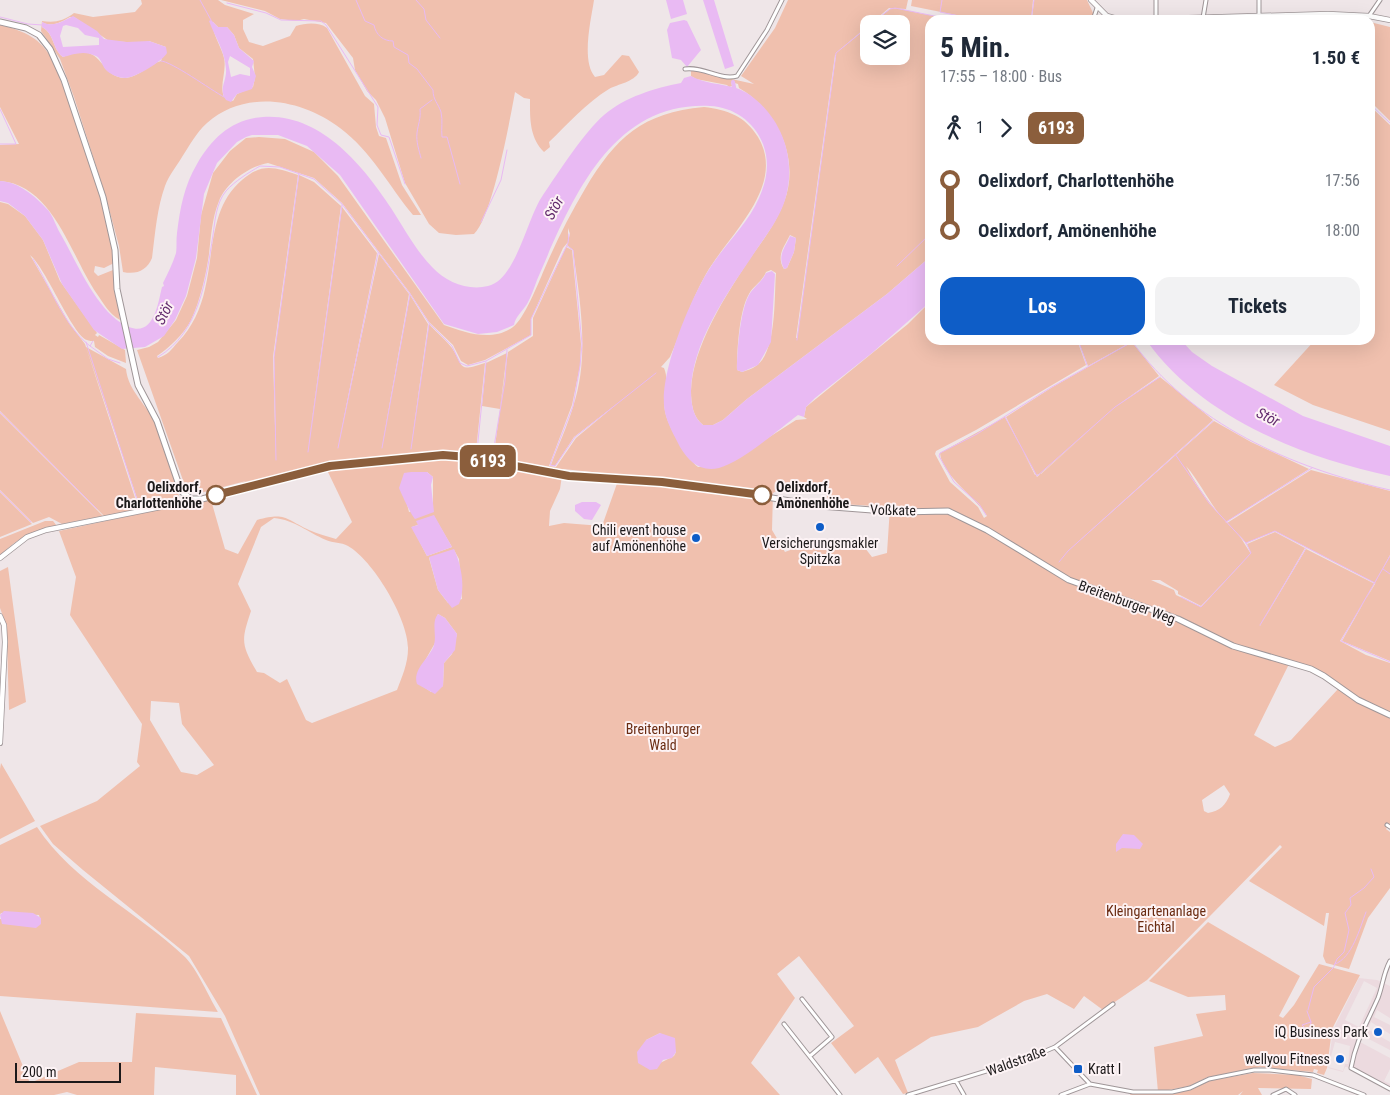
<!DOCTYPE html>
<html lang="de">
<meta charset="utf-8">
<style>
:root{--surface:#fff;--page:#f2f2f3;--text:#1f2937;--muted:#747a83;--accent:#0e5dc7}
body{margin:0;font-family:"Roboto Condensed",sans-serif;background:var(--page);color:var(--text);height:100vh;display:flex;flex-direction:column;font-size:19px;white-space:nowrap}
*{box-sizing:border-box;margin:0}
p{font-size:16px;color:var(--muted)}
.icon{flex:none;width:28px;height:28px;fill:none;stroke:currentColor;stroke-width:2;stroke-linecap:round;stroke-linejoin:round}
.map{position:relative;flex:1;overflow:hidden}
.panel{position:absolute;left:925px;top:15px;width:450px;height:330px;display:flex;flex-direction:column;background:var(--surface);border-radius:15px;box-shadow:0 5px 20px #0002}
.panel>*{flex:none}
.badge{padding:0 10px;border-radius:8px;font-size:18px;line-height:32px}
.controls{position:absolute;left:860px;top:15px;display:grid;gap:10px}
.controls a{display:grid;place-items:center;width:50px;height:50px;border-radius:10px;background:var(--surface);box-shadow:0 5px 20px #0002;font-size:25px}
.scale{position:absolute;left:15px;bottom:12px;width:106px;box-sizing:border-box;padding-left:5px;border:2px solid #1c191a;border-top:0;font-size:14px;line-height:18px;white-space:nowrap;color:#1c191a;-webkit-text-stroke:4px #fdf3f5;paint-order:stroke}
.map>.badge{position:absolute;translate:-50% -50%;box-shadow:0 0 0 2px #fff}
.legs{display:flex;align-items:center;gap:8px;height:55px;padding:0 15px;font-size:16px}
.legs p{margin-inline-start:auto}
.head{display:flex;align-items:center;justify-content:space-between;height:85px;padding:0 15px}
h1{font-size:28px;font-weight:700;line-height:38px}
.action{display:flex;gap:10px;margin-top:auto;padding:10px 15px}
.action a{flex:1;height:58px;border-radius:15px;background:var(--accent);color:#fff;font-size:20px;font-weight:700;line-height:58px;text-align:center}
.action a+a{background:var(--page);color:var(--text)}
ul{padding:0 15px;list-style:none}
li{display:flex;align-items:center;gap:18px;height:50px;font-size:19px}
li i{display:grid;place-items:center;width:8px;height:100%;margin:0 6px;background:currentColor}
li i::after{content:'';width:12px;height:12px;margin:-6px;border:4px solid;border-radius:50%;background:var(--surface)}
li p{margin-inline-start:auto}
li:first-child i{background:linear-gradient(#0000 50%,currentColor 0)}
li:last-child i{background:linear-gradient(currentColor 50%,#0000 0)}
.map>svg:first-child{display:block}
.built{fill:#ecdadf;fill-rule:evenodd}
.green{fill:#f0c0ae;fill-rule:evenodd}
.water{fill:#e9baf3;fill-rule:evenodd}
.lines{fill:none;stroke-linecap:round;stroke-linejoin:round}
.stream{stroke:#e9baf3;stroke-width:1}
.canal{stroke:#e9baf3;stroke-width:4}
.minor-casing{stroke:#9f9698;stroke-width:5}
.tertiary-casing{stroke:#9f9698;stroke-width:6}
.secondary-casing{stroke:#9f9698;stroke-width:7}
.minor{stroke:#fff;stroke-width:3}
.tertiary{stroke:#fff;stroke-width:4.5}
.secondary{stroke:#fff;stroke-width:5}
.line-1-casing{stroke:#fff;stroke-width:11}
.line-1{stroke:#8b5e3c;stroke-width:8}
.stop-1-dot{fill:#fff;stroke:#8b5e3c;stroke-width:2.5}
.poi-dot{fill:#0e5dc7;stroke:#fdf3f5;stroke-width:2}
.labels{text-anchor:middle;stroke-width:4;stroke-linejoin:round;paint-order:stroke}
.stop-label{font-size:14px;font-weight:bold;fill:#1c191a;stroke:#fdf3f5;text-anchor:end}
.street-label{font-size:14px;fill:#1c191a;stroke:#fdf3f5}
.poi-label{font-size:14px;fill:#1c191a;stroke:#fdf3f5;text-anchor:end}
.park-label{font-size:14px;fill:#6a2b11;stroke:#fdf3f5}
.water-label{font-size:15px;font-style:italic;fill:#622b6e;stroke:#fdf3f5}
</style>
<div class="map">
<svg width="1390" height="1095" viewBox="0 0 1390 1095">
<rect width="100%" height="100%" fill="#efe6e8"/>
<path class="built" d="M1359 978 1377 980 1390 986V1018L1377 1010 1374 1017 1390 1025V1034L1371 1022 1367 1029 1390 1042V1050L1363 1036 1360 1042 1390 1058V1069L1384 1081 1390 1084V1091L1347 1067H1345L1343 1072 1328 1068 1333 1030ZM1364 981 1377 988 1359 1027 1345 1020ZM1335 1042 1350 1046 1348 1064H1345L1343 1071 1328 1067Z"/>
<path class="green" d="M141 0H218L225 5 254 14 243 20V29L249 42 263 46 290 36 296 26C306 23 319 22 327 28L365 96 374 104 376 127 379 136 386 138 402 185 421 215H413C389 186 371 151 340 128 302 99 245 89 207 123 196 133 190 145 182 157 176 167 169 175 165 186 157 208 155 235 152 258 147 270 137 275 123 272L119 246 105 194 74 97 60 59 41 31 42 21C55 23 63 21 74 13L93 17 135 12 142 4ZM70 17H74L109 41 143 43 149 41 166 47 161 61C149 64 139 77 126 78 101 79 103 45 73 53 70 54 66 56 63 57 52 49 55 34 42 27V22C52 28 61 22 70 17ZM213 22 218 27H227L234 35 239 48 253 59 255 78 253 87 237 94 233 101 224 97C219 85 227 71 224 58 222 48 211 32 213 22Z
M221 0H594C591 20 581 61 595 77L604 75 622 55 629 56 639 72C634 82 618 84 609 89 586 103 568 124 549 142L550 147 544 152C529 137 530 117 530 99L524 98 515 92C510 120 492 218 474 234L456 235 439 233 429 224 405 183 385 118 376 100 367 91 355 70 353 58 326 23 304 19 296 21 280 19 265 11Z
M788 0H908L906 9 889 8 836 53 869 26V56H901V24H872L890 9 895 8 953 20H930V257L887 294 747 399 723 420 713 425H703C693 417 691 404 691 391 692 347 727 293 751 257 764 239 776 223 784 202 801 159 777 110 739 88L738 84 731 82 732 86 729 87 727 85 696 79 691 76V70L754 84 741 76 775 28ZM835 55H836L797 338H796ZM790 235 796 238 794 252 787 268 784 269C776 256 784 247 790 235ZM771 270 776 273C774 297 777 352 756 366 752 369 747 370 742 372L737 370C737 350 739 311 749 294 753 286 762 282 766 272Z
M912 0H1033L1031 20H981L911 6Z
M1034 0H1087L1093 13V20H1032Z
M1370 22 1390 27V121L1370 101Z
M0 25C25 31 41 38 53 61 75 118 113 203 114 263L104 268 95 266 94 272 98 276 113 270 120 320C109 314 104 304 97 294 71 257 54 185 0 181V145L19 144 0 107Z
M1370 106 1390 125V431L1313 405 1274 385 1315 340H1370Z
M704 107C728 110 745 116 758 137 787 186 729 234 706 274 691 300 682 330 670 357L661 367 664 368C670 382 662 396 665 411 667 425 687 459 698 467L727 464 796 420 807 419 804 417 806 407 908 324 930 302V340H1077L1086 365 976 430 936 451 935 454 950 482 978 507 984 518 987 516C976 497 942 476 940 453L1005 417 1037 477 1115 407 1160 377 1213 420 1069 550 1214 421 1251 442 1309 469 1226 522C1210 505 1201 483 1186 466 1199 490 1215 512 1235 531L1227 523 1311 470 1390 491V555L1375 583 1275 531 1246 543 1239 535 1251 554 1201 606 1178 594V591L1160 580H1151L1174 590 1176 595 1201 607 1251 554 1247 544 1275 532 1305 548 1260 626 1306 549 1375 584 1340 641 1366 655 1390 663V823L1386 829 1390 832V888L1368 918 1349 969 1326 963 1323 956 1329 913H1326L1324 926 1249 881 1282 847 1280 845 1147 980 1103 1010 1084 996 1074 1009 1047 994 1024 1001 978 1027 931 1037 895 1060 908 1093 903 1094 878 1057 855 1074 831 1043 854 1026 799 956 777 974 795 998 751 1063 780 1095H260L225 1016 189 956 83 870 53 844 40 826 97 801 140 766 137 762 142 724 70 615 76 577 59 531 203 500 246 481 200 493 185 486 137 350 149 347 158 342 176 320 187 296 197 258 201 215 213 173 230 151 246 138 259 137 285 139 314 152 338 176 444 325C466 333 492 342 513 327 524 319 538 284 544 270 556 242 569 216 585 189 616 137 642 113 704 107ZM268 163 314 178 342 203 410 293 429 322 453 345 461 361 468 365 485 360 531 335V319L563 248 568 242V228L570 234 567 245 573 250C580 301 590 356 573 407 567 427 558 446 551 465L555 466 574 437 618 403 576 438 556 467 549 466 572 405 580 366 581 344 572 250 566 247 533 318V336L508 352 494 453 476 451 485 363C457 372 465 368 452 348 446 340 436 332 429 324L411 448 428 324 410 295 382 447 409 294 379 254 339 442 377 253 342 207 308 449 341 206 314 182 299 175 274 357 276 461 273 357 298 175C274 167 262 163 242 180 210 207 214 251 205 289 201 308 192 328 178 342 171 350 168 355 158 358L157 356C169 348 184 334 191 320 200 301 206 275 209 254 211 237 212 218 219 201 226 183 249 166 268 163ZM563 469 620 475 602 526 564 523 549 526 550 511 560 489ZM327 470 352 522 336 539C327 536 318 534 309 530 285 519 286 512 257 520L238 554 225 549 211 500 254 485ZM427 472 433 477V507L409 512 405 496 404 474ZM795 481 829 485 826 503 890 507 887 553 872 557 865 548 826 547 806 544 785 552 772 530 773 493ZM274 518C295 520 307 532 326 540 333 543 341 542 348 546 373 560 409 620 408 649 408 663 402 677 397 690L312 723 306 720 287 679 280 683 264 673 257 672C241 644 241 641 251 611L238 584 261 527ZM435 518 452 547 427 556 412 527ZM454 550 459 559 462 599 448 603 438 590 429 558ZM438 614 445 618 457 634 452 654 444 663 443 686 431 692 424 687 418 673 435 643V622ZM1289 664 1311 671 1338 686V689L1291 740 1275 747 1254 735ZM151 701 179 703 182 724 214 765 197 775 181 772 150 720ZM1224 785 1230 794C1226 805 1220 811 1208 813L1204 811 1202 800ZM660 1033 676 1052 674 1056 660 1063 646 1040Z
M0 202 8 204 25 216 43 240 60 281 97 333 95 335 98 337 99 335 125 350 126 363 108 356 95 347 94 341C92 341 89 341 87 340 73 336 46 268 30 255L69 323 85 344 139 510 104 516 0 411Z
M1078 340H1130L1131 342 1088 366Z
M1132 342 1159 376 1115 407 1041 474 1035 475 1006 417 1051 388Z
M86 347 126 369C128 391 148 406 157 426 167 448 172 473 179 496L177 500 141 510Z
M507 353 500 409 482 406 486 363Z
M0 413 103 516 62 524 49 517 33 523 0 490Z
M0 492 32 524 0 537Z
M45 521H53L57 526C34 530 17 538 0 556V539Z
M1390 556V661L1342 641Z
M8 567 26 702 9 710 7 642 6 624 0 608V571Z
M1 763 35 821 0 839V769Z
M37 827C73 882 138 912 185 957 197 969 209 997 218 1012L0 996V919L41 924 39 915 1 913 0 915V845Z
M1208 922 1300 976 1279 1016 1283 1018 1294 1005 1319 964 1360 975 1332 1029 1327 1068 1324 1075 1317 1073 1318 1070 1314 1069 1313 1072 1260 1067 1208 1077 1189 1086 1158 1092 1154 1047 1203 1036 1196 1014 1226 1010 1225 995 1188 997 1149 981Z
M0 1011 30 1083 79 1062H132L136 1013 221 1018 257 1095H236V1075L155 1067 154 1095H77L67 1092 54 1095H0Z
M1253 1073 1297 1075 1312 1079 1311 1089 1258 1088 1262 1095H1240L1243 1091 1238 1095H1130L1131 1093 1172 1094 1191 1090 1209 1081Z"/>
<path class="water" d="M666 0H683L687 14 671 19Z
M703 0H714L734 66 725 69Z
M73 16 97 31 104 39 127 42 149 41 166 47 167 53C163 61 135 78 125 78 119 78 112 75 107 71 102 67 102 59 96 56 84 50 74 54 63 57 52 49 55 34 42 27V22C53 28 63 21 73 16ZM66 25 78 28 85 35 99 38V45L63 47 60 36 63 26Z
M211 20 218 27H227L234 35 239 48 254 61 252 67 256 76 252 89 237 94 231 102 226 100C218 89 227 81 226 69 225 51 215 37 209 21ZM230 56 250 68V76L240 74 231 77 228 62Z
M684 20 687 21 701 50 687 67 681 60 672 58 667 30 670 23Z
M691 76C712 87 732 82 750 95 783 119 797 161 785 200 778 222 763 239 751 258 725 296 692 344 691 391 691 404 693 417 703 425H713L723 420 747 399 887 294 930 257V302L872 353 815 398 806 407 804 417 798 415C778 430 742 462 719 468 700 472 689 462 680 447 675 437 667 423 665 412 657 376 693 291 714 262 729 240 748 223 759 198 767 180 770 163 763 144 754 121 733 107 710 106 609 101 570 204 537 280 534 288 531 297 527 304 522 312 515 317 514 325L497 332 478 334 444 324 340 175 307 146 278 135H252L246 137 237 142 217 163 204 194 196 258 186 296 175 320 164 336 145 347 122 349 94 330 62 284 43 240 25 216 8 203 0 201V181C19 182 35 196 48 210 53 216 56 226 60 233 77 262 98 315 129 327 154 337 158 303 162 287L164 286 163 283C168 273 173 263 176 253 177 247 176 240 177 233 180 208 184 186 197 164 212 138 232 119 263 117 320 113 363 165 391 208 404 228 416 251 433 268 446 282 468 291 488 286 516 280 527 218 543 195 558 173 585 131 604 115 625 97 655 88 681 83L684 78Z
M790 236 796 238 794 252 787 268 784 269C777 255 785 248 790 236Z
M772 271 775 274 771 342 758 365 742 372 737 370C737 352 740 311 749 295 754 286 762 282 766 273Z
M1146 340H1181L1192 352 1212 366 1303 416 1390 446V476C1300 456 1202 418 1146 340Z
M411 472H427L433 477 431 485 434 512 415 519C411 515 402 495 399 488L404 473Z
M582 502H596L601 505 592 520 584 519 575 511V505Z
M434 515 452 547 427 556 411 527 418 525 416 521Z
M454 549C461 564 466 588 459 604L452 608 438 590 429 557Z
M438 614 445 618 457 634 455 650 444 663 443 686 435 694 417 684C412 669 430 658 434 645 437 635 431 622 438 614Z
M1123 834 1134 835 1143 844 1140 849 1122 848 1116 852V844Z
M4 911 33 913 41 918V924L36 928 2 924 0 915Z
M660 1033 675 1038 676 1052 672 1058 663 1060 657 1069 650 1070 638 1063 637 1052 646 1040Z"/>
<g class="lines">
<path class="stream" d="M200 0 211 20
M356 0 365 21 374 25C376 35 383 41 393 41L394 47 408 55 409 63 417 69 433 90C433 100 438 103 441 112 443 121 441 128 442 137H447L460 184
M416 0 424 9 426 20 440 38
M942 0 940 12 979 20
M227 3 266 13 281 20 321 21 326 25 378 107 377 125 381 135 389 137 405 184
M0 17 28 24 42 25
M1031 20 1034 0
M871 24 890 9 895 8 954 20
M161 61C171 61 211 90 224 97
M1370 104 1390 123
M0 109 16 144H0
M421 158C419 150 416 142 417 133 418 124 421 119 420 109L432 100
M481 222 501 180 507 150
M567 246 573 250 582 344 580 366 573 406 550 465 555 466 575 437 656 373
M33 259C51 287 63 325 90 346
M897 266 930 234
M797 340 836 53 869 26
M1078 340 1087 365
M1131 340C1191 424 1292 468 1390 490
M93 341 90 346 108 359 120 363
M86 342 140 509
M158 357C200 332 206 279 213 235 215 221 216 203 226 191 235 181 248 173 260 166L280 167 314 179 342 204 410 294 429 323 452 346 460 363 467 366 486 361 531 335V319L568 243 569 234
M0 412 97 509
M1005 417 1037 476 1115 407 1160 377
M338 448 378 253
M382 448 410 294
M411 449 429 324
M477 451 486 362
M308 452 342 205
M493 453 505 381 507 350
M1175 454 1209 503 1246 543 1251 553 1201 607 1181 597
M276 460 274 357 299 173
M0 491 31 522
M986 515 979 504 954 482 939 456 940 453 977 434 1050 388 1132 342
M1226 522 1312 468
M1246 543 1275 531 1375 583
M1390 556 1341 641 1390 662
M1059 562 1068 551 1213 421
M1383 569 1390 574
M1260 625 1306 548
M1335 964C1352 958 1360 928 1366 912
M1334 966 1337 959 1344 952 1349 930 1345 913 1351 905 1350 898 1364 888 1374 877 1371 869
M1308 1010 1314 987 1334 967
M1306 1029 1302 1025 1311 1022
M1293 1038 1310 1027 1311 1022 1307 1011"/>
<path class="canal" d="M733 82 735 92"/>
<defs>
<path id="minor" d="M1156 0V19
M1259 0V16
M1369 16 1380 0
M1203 18 1206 0
M1093 20 1097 8
M685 69C703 66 721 81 737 76L767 30 782 0
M1387 825 1390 827
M1390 961C1383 974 1383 985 1378 998 1367 1023 1356 1040 1351 1068L1390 1089
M802 999 832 1037 810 1056
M784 1024 840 1095
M1055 1047 1090 1084 1133 1092H1172L1190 1088 1209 1079 1254 1070H1270L1313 1075 1364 1095
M956 1081 964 1095
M908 1095 1029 1058 1055 1047 1113 1004
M1061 1095 1090 1084
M1273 1095 1286 1089 1295 1095"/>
<path id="tertiary" d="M1091 0 1107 16 1121 20 1328 14 1369 16 1390 20
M0 558 27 537 46 530 181 503 188 498
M0 616 4 625 5 642 0 743"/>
<path id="secondary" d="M0 22 26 28 39 35 50 49 64 80 103 197 115 250 117 289 138 385 157 421 181 491 191 499H202L330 466 443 455 468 457 564 476 689 484 820 506 898 512 948 511 987 530 1069 580 1178 619 1233 646 1311 669 1324 676 1358 700 1390 715"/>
</defs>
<use href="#minor" class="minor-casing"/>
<use href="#tertiary" class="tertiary-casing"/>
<use href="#secondary" class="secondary-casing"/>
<use href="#minor" class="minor"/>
<use href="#tertiary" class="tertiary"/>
<use href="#secondary" class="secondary"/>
</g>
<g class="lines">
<defs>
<path id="line-1" d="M216 495 330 466 443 455 468 457 569 476 662 482 762 495"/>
</defs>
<use href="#line-1" class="line-1-casing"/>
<use href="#line-1" class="line-1"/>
</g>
<g class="stop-1-dot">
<circle cx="216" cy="495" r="9"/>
<circle cx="762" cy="495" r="9"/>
</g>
<g class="poi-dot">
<circle cx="820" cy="527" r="5"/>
<circle cx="696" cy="538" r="5"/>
<circle cx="1378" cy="1032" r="5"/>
<circle cx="1340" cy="1059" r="5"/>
<rect x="1073" y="1064" width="10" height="10" rx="2.5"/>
</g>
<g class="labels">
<g class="stop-label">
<text x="202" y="492">Oelixdorf,<tspan x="202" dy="16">Charlottenhöhe</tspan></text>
<text x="776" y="492" text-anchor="start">Oelixdorf,<tspan x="776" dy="16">Amönenhöhe</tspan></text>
</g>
<g class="street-label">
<text transform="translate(893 510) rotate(1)" y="5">Voßkate</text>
<text transform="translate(1127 602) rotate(20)" y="5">Breitenburger Weg</text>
<text transform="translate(1016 1061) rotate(-20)" y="5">Waldstraße</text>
</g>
<g class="poi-label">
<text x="686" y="535">Chili event house<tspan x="686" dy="16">auf Amönenhöhe</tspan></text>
<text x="820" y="548" text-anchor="middle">Versicherungsmakler<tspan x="820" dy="16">Spitzka</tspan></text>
<text x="1368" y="1037">iQ Business Park</text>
<text x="1330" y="1064">wellyou Fitness</text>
<text x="1088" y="1074" text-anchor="start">Kratt I</text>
</g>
<g class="park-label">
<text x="663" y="734">Breitenburger<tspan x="663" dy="16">Wald</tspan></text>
<text x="1156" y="916">Kleingartenanlage<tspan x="1156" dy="16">Eichtal</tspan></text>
</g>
<g class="water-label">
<text transform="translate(554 208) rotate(-61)" y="5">Stör</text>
<text transform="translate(164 313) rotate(-63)" y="5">Stör</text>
<text transform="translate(1268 417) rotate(27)" y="5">Stör</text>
</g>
</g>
</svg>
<div class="controls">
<a><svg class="icon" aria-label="layers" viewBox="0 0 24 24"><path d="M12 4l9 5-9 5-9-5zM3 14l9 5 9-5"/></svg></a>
</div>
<div class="scale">200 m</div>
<b class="badge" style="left:488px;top:461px;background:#8b5e3c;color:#fff">6193</b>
<section class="panel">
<div class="head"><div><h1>5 Min.</h1><p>17:55 – 18:00 · Bus</p></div><b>1.50 €</b></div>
<div class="legs"><svg class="icon" aria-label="walk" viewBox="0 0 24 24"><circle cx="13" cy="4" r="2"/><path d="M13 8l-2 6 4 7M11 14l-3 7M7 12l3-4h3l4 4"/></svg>1<svg class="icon" aria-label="forward" viewBox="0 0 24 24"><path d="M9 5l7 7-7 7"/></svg><b class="badge" style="background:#8b5e3c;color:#fff">6193</b></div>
<ul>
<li><i style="color:#8b5e3c"></i><b>Oelixdorf, Charlottenhöhe</b><p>17:56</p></li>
<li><i style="color:#8b5e3c"></i><b>Oelixdorf, Amönenhöhe</b><p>18:00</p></li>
</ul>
<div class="action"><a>Los</a><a>Tickets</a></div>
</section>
</div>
